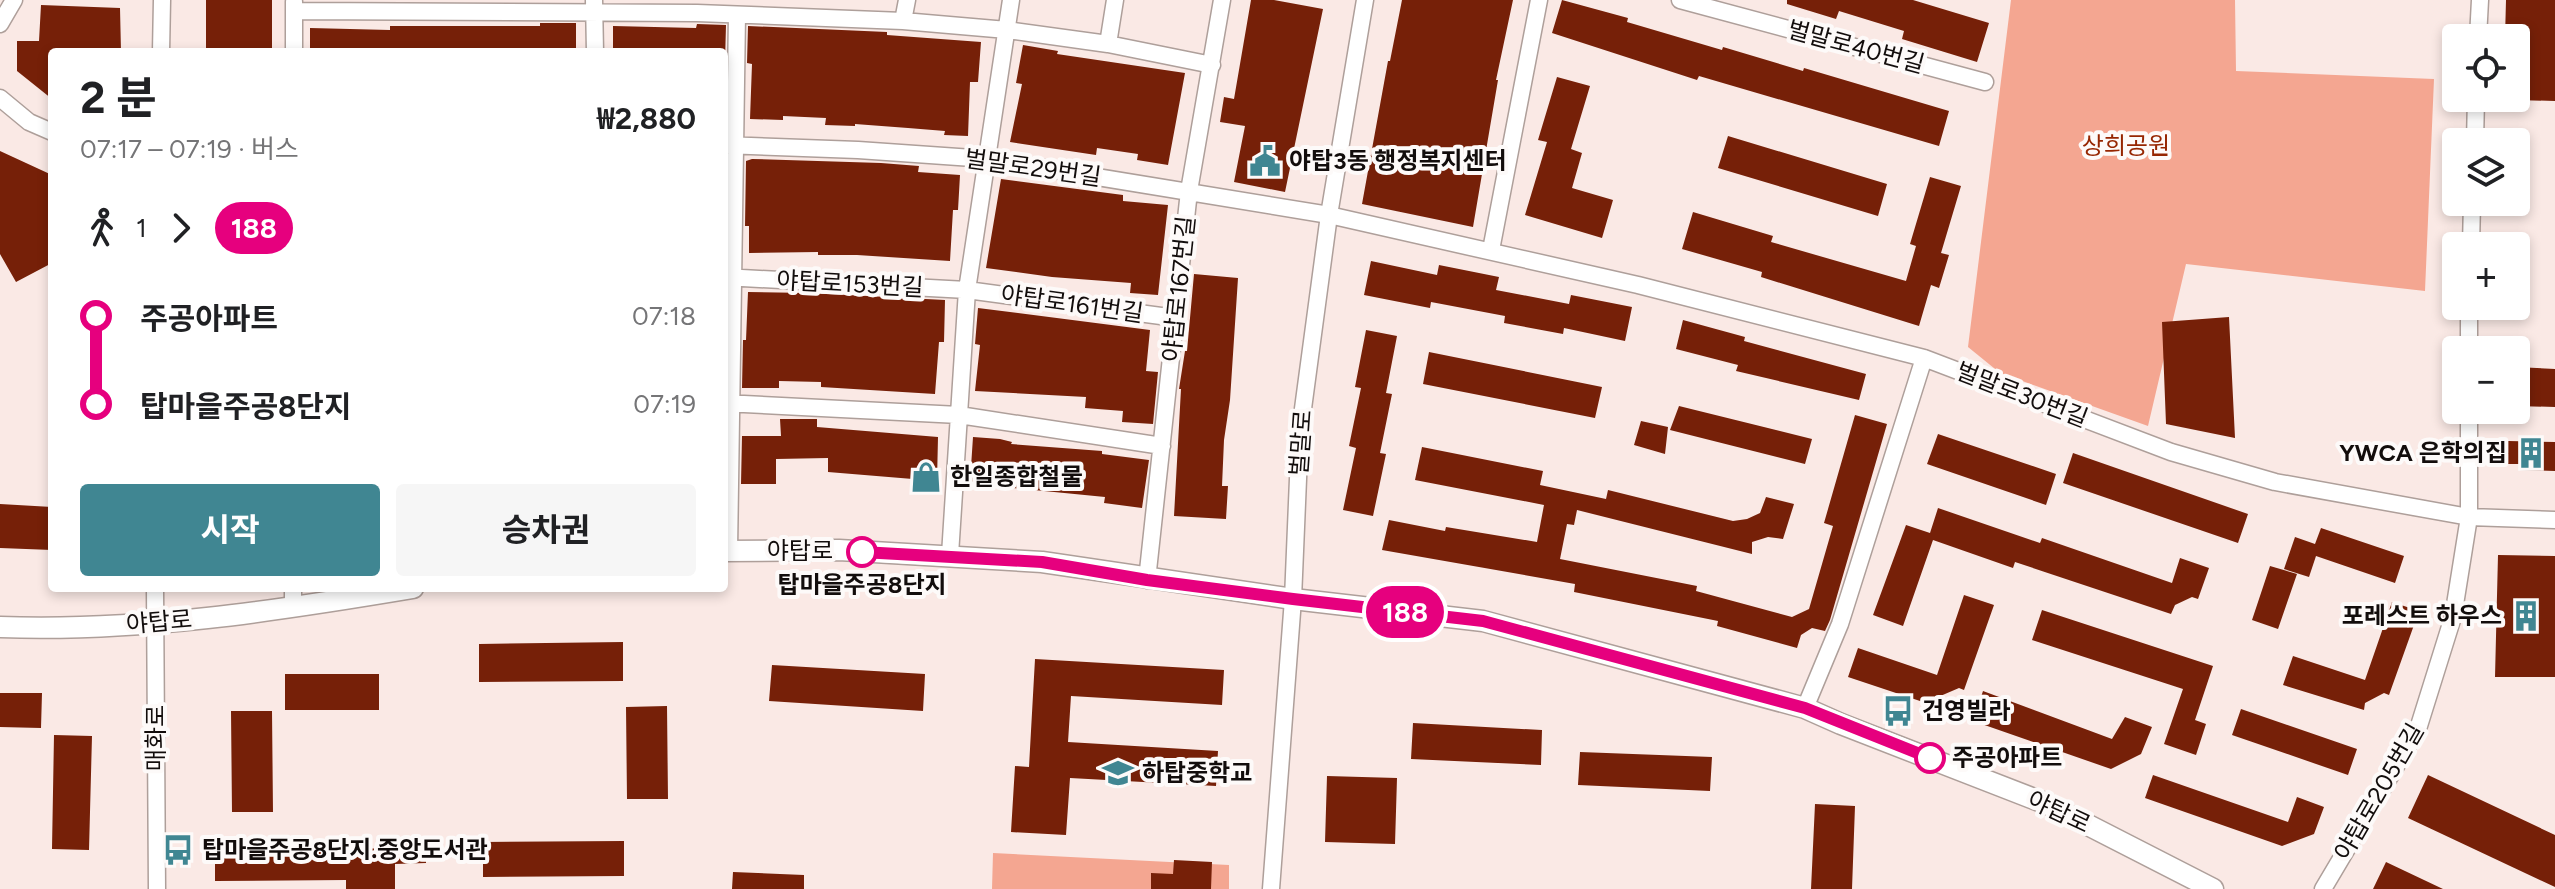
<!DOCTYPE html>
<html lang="ko">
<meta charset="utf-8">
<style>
:root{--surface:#fff;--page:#f6f6f6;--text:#202124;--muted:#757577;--accent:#408692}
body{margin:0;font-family:Figtree,"Noto Sans KR",sans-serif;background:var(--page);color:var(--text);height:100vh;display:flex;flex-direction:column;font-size:30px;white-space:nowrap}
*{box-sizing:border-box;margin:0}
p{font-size:26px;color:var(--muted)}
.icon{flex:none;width:44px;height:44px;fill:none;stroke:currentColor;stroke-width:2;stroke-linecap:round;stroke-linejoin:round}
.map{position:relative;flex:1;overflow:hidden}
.sheet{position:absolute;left:48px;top:48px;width:680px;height:544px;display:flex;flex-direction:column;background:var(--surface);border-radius:8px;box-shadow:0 4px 12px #0003}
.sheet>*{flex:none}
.badge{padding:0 16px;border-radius:26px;font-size:28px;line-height:52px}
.fabs{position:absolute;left:2442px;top:24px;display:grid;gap:16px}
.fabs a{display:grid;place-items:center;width:88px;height:88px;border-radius:8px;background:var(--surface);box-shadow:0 4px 12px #0003;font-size:40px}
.map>.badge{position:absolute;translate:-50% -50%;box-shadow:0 0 0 4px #fff}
.legs{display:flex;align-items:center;gap:12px;height:88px;padding:0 32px;font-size:26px}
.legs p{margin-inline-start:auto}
.summary{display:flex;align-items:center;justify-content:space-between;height:136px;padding:0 32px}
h1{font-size:44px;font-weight:700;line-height:60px}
.cta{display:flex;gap:16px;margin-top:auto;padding:16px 32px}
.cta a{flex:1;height:92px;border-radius:8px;background:var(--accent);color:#fff;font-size:32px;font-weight:700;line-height:92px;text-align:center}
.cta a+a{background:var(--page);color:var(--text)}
ul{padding:0 32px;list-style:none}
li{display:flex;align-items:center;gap:28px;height:88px;font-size:30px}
li i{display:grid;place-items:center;width:12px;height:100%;margin:0 10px;background:currentColor}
li i::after{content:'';width:20px;height:20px;margin:-10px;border:6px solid;border-radius:50%;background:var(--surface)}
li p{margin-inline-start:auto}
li:first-child i{background:linear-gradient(#0000 50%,currentColor 0)}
li:last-child i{background:linear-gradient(currentColor 50%,#0000 0)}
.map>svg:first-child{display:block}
.green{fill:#f4a691}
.building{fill:#762008}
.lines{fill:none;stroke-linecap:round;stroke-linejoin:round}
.minor-casing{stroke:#ae9f9a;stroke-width:19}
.tertiary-casing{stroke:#ae9f9a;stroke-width:23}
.minor{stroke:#fff;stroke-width:16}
.tertiary{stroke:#fff;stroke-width:20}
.line-1-casing{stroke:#fff;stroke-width:18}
.line-1{stroke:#e6007e;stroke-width:12}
.stop-1-dot{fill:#fff;stroke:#e6007e;stroke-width:4}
.labels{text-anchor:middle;stroke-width:8;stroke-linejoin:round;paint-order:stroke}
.street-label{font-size:24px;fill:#120d0c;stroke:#fdfaf9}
.park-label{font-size:24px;fill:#962602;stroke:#fdfaf9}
.poi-label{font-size:24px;font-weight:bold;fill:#120d0c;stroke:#fdfaf9;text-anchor:start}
.stop-label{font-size:24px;font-weight:bold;fill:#120d0c;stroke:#fdfaf9}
</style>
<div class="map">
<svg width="2555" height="889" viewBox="0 0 2555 889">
<rect width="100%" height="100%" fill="#fae9e5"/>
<path class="green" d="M2011 0H2235L2236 71 2434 79 2425 291 2186 264 2148 426 2000 373 1968 347Z
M993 853 1229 865V889H992Z"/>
<path class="building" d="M206 0H272V52H206Z
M1251 0H1274L1323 9 1285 192 1234 182 1245 126 1220 122 1224 97 1234 99Z
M1402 0H1513L1496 80H1498L1473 227 1362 204 1388 61H1390Z
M1562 0 1628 18 1627 22 1722 50 1723 47 1803 71 1804 68 1949 111 1939 146 1699 76 1697 80 1552 33Z
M1787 0H1913L1989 23 1977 62 1902 39 1904 31 1839 11 1836 19 1787 4Z
M2506 0H2555V101L2516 100V38H2505Z
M41 5 120 8 121 52H52V99L17 71V41H39Z
M540 23H576V52H310V28L390 30V26H540Z
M697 24 726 25 725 62 724 52H613V26L696 28Z
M748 26 887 32V35L981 42 978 82H970L968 136 944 135 945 131 908 128 855 124V126L825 125 826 118 783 116V120L750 119 752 64 747 63Z
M1023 45 1058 51 1057 54 1185 73 1168 165 1137 160 1138 154 1097 148 1096 155 1010 142 1022 84 1016 83Z
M1557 77 1590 86 1571 149 1582 153 1572 188 1613 200 1602 238 1525 215 1547 142 1538 140Z
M1728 136 1887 184 1878 216 1718 168Z
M0 151 52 175V263L16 282 0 254Z
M752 159 881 163 919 166 918 172 960 175 958 210H953L950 261 857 255H818V252L749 253V226H745L746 161Z
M1930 177 1961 186 1941 253 1949 255 1939 288 1931 285 1919 326 1761 277 1762 272 1682 249 1693 212 1773 236 1771 242 1906 281 1916 246 1910 244Z
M1001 179 1123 195V201L1168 205 1158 295 1130 293 1131 283 1052 277 986 268Z
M1371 261 1437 275 1439 265 1499 277 1496 290 1569 304 1571 295 1632 307 1625 341 1564 328 1563 334 1504 323 1505 316 1431 302 1430 308 1364 295Z
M1194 274 1238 278 1230 400 1224 440 1222 486H1228L1226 519 1174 516 1181 389H1179L1185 351H1187Z
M748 292 809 293 945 300 944 342H939L935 394 821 387V382L779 381V388H742L743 340H746Z
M978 308 1150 330 1146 371 1158 372 1153 424 1122 422 1123 411 1085 408 1086 397 975 391 980 345 975 344Z
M2229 317 2235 438 2166 424 2162 322Z
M1683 320 1745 337 1744 341 1866 374 1859 400 1736 371 1738 365 1676 349Z
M1366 330 1397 336 1386 393 1392 394 1380 453 1386 454 1373 516 1343 510 1356 448 1349 446 1361 388 1355 387Z
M1429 352 1602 387 1595 418 1423 384Z
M2516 367 2555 369V407L2516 406Z
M1679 406 1812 439 1805 464 1670 430Z
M1855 415 1887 424 1830 620 1825 631 1812 628 1801 635 1797 648 1717 626 1718 621 1574 592 1575 584 1382 550 1389 520 1445 531 1446 527 1537 542 1544 505 1415 480 1422 447 1543 471 1540 485 1606 499 1608 490 1733 521 1747 519 1760 513 1766 497 1794 504 1783 539 1768 537 1752 542V554L1577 510 1574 525 1567 524 1560 559 1697 586 1696 591 1792 617 1809 609 1833 526 1824 523Z
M780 419H817V427L938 437 937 481 828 472V458L776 459V484H741L742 436H781Z
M1641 421 1668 427 1665 454 1634 445Z
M1938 434 2056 474 2046 505 1927 464Z
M973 437 1000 439 1012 442 1011 444 1102 451V454L1149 460 1142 508 1104 503 1105 497 1013 488V485L970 482Z
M2508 441 2555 442V471L2519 470V464H2507Z
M2073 453 2248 514 2238 543 2063 483Z
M0 504 52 507V550L0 548Z
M1938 508 2040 543 2042 538 2172 583 2180 558 2209 568 2198 599 2192 597 2175 605 2171 614 2015 562 2013 568 1933 540 1903 626 1873 615 1906 525 1930 533Z
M2321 528 2404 556 2395 583 2316 556 2309 577 2284 569 2295 537 2315 544Z
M2498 555 2555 556V677H2495Z
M2270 566 2297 574 2278 629 2252 620Z
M1964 595 1994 605 1964 690 1959 688 1938 697 1935 706 1848 677 1858 648 1937 675Z
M2392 602 2419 611 2389 695 2384 693 2365 703 2364 710 2283 685 2293 656 2365 680Z
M2042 610 2213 666 2195 720 2206 724 2196 755 2164 744 2183 689 2032 640Z
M623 642V681L479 682V644Z
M1035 659 1224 670 1222 705 1071 696 1068 742 1218 751 1216 786 1070 778 1066 835 1011 832 1015 766 1029 767Z
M772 665 925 674 923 711 769 701Z
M285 674H379V710H285Z
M1983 691 2112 739 2125 717 2152 727 2141 754 2111 769 1973 721Z
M0 693H42L41 728 0 727Z
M667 706 668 799H627L626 707Z
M2241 709 2357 749 2348 775 2232 735Z
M231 711H272L273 812H232Z
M1413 723 1542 730 1541 765 1411 759Z
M54 735 92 736 89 850 52 849Z
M1580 752 1712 757 1710 791 1578 785Z
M2153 775 2288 822 2297 797 2324 807 2314 834 2282 846 2145 798Z
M2428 775 2555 835V887L2408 818Z
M1327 776 1397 778 1395 844 1325 842Z
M1815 804 1855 806 1852 889H1811Z
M624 841V876L483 877V842Z
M316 845V849L426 848V863L395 864V889H346V880L215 881V846Z
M1174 860 1212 862 1211 889H1151V873L1173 874Z
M2386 862 2443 889H2373Z
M733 872 804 875V889H732Z"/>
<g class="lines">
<defs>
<path id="minor" d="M594 0 595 52
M1680 0 1985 82
M294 11 697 13 903 21 1007 30 1108 44 1212 65
M903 21 907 0
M0 24 14 0
M2478 38 2480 0
M1108 44 1115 0
M161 52 162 0
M294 52V2
M0 98 29 122 52 132
M2475 142 2476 98
M724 145 858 150 987 159 1329 215 1638 285 1924 358 2171 452 2275 482 2469 517 2555 520
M2471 246 2472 202
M1491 250 1539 0
M724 277 967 290 1176 318
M2469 350V306
M724 403 959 415 1162 446
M729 551 737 15
M950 555 967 290 1011 0
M1147 580 1189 191 1222 0
M155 588 157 889
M293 608V588
M1805 708 1840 624 1924 358
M1271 889 1293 599 1300 431 1329 215 1365 0
M2323 889 2418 729 2453 617 2469 517V410"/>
<path id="tertiary" d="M724 551 839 550 1042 562 1293 599 1483 621 1805 708 1841 724 2047 804 2213 889
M0 627C139 632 276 611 413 588"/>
</defs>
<use href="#minor" class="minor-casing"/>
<use href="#tertiary" class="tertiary-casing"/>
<use href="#minor" class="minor"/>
<use href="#tertiary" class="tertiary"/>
</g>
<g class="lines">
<defs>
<path id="line-1" d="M862 552 1042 562 1147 580 1293 599 1483 621 1805 708 1930 758"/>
</defs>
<use href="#line-1" class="line-1-casing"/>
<use href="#line-1" class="line-1"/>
</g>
<defs>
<symbol id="civic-bare" viewBox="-9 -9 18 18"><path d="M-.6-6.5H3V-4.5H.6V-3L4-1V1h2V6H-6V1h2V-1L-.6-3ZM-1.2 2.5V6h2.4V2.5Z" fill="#408692" stroke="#fdfaf9" stroke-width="2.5" paint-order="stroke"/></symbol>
<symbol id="building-bare" viewBox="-9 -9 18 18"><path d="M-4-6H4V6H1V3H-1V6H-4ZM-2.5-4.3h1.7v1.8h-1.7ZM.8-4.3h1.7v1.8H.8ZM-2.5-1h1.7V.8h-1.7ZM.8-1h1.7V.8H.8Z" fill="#408692" stroke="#fdfaf9" stroke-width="2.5" paint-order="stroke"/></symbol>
<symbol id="shop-bare" viewBox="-9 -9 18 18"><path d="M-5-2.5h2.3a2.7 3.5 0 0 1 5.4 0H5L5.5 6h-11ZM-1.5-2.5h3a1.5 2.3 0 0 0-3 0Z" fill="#408692" stroke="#fdfaf9" stroke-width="2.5" paint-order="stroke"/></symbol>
<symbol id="bus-bare" viewBox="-9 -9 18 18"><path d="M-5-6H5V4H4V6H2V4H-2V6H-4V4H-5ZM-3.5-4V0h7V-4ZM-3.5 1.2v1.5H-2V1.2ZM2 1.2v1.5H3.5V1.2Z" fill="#408692" stroke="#fdfaf9" stroke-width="2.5" paint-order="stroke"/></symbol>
<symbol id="school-bare" viewBox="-9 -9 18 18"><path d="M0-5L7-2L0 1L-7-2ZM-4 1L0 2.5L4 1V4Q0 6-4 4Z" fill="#408692" stroke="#fdfaf9" stroke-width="2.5" paint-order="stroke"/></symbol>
</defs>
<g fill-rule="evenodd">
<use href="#civic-bare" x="1243" y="139" width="44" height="44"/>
<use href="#building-bare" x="2509" y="431" width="44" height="44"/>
<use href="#shop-bare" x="904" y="455" width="44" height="44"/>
<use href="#building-bare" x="2504" y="594" width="44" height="44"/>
<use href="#bus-bare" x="1876" y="689" width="44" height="44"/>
<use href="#school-bare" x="1096" y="751" width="44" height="44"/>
<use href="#bus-bare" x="156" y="828" width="44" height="44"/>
</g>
<g class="stop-1-dot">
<circle cx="862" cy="552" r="14"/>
<circle cx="1930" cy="758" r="14"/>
</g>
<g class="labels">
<g class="street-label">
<text transform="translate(1856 47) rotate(15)" y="8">벌말로40번길</text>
<text transform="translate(1033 168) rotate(8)" y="8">벌말로29번길</text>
<text transform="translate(850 284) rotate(3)" y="8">야탑로153번길</text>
<text transform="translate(1179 289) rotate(-84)" y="8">야탑로167번길</text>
<text transform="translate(1072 304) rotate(8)" y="8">야탑로161번길</text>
<text transform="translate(2022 395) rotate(21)" y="8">벌말로30번길</text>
<text transform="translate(1301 443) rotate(-86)" y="8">벌말로</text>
<text x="800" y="559">야탑로</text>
<text transform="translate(159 622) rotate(-5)" y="8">야탑로</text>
<text transform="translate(156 738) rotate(-90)" y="8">매화로</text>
<text transform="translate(2379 792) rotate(-60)" y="8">야탑로205번길</text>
<text transform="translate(2059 812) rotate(25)" y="8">야탑로</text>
</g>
<g class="park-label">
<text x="2126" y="154">상희공원</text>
</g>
<g class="poi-label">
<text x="1289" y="169">야탑3동 행정복지센터</text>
<text x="2507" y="461" text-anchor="end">YWCA 은학의집</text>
<text x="950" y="485">한일종합철물</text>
<text x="2502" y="624" text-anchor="end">포레스트 하우스</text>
<text x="1922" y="719">건영빌라</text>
<text x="1142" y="781">하탑중학교</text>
<text x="202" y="858">탑마을주공8단지.중앙도서관</text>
</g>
<g class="stop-label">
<text x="862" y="593">탑마을주공8단지</text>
<text x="1952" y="766" text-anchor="start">주공아파트</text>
</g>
</g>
</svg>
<div class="fabs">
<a><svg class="icon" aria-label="locate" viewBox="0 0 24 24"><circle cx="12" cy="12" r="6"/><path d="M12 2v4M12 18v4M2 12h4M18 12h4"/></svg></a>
<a><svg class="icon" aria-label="layers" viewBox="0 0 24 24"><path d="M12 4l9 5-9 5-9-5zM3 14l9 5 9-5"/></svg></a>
<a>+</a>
<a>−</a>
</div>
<b class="badge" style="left:1405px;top:612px;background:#e6007e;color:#fff">188</b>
<section class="sheet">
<div class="summary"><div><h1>2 분</h1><p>07:17 – 07:19 · 버스</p></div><b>₩2,880</b></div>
<div class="legs"><svg class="icon" aria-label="walk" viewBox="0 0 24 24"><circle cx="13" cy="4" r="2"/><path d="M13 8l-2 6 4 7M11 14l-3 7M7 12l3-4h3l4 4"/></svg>1<svg class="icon" aria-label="forward" viewBox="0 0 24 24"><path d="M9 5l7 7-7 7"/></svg><b class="badge" style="background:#e6007e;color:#fff">188</b></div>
<ul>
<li><i style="color:#e6007e"></i><b>주공아파트</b><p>07:18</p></li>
<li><i style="color:#e6007e"></i><b>탑마을주공8단지</b><p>07:19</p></li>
</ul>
<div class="cta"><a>시작</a><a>승차권</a></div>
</section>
</div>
